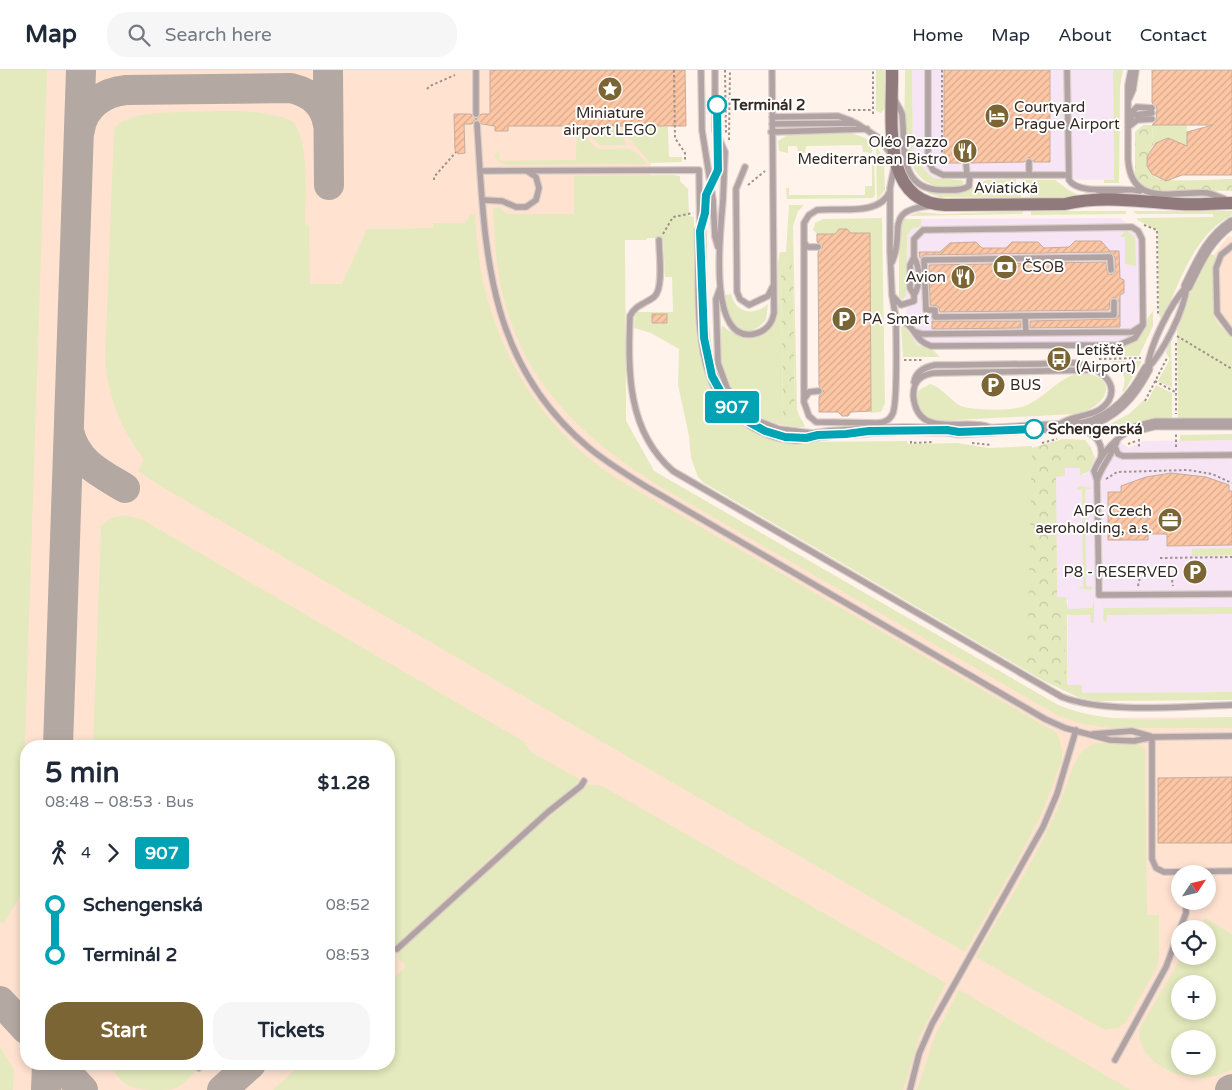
<!DOCTYPE html>
<meta charset="utf-8">
<style>
:root{--surface:#fff;--page:#f6f6f7;--text:#1f2937;--muted:#747a83;--line:#e0e1e3;--accent:#7c6535}
body{margin:0;font-family:"Varela Round",sans-serif;background:var(--page);color:var(--text);height:100vh;display:flex;flex-direction:column;font-size:19px;white-space:nowrap}
*{box-sizing:border-box;margin:0}
p{font-size:16px;color:var(--muted)}
.icon{flex:none;width:28px;height:28px;fill:none;stroke:currentColor;stroke-width:2;stroke-linecap:round;stroke-linejoin:round}
.map{position:relative;flex:1;overflow:hidden}
.panel{position:absolute;left:20px;top:670px;width:375px;height:330px;display:flex;flex-direction:column;background:var(--surface);border-radius:20px;box-shadow:0 2px 8px #0003}
.panel>*{flex:none}
.badge{padding:0 10px;border-radius:4px;font-size:18px;line-height:32px}
.needle{width:32px;rotate:55deg}
.tools{position:absolute;left:1171px;top:795px;display:grid;gap:10px}
.tools a{display:grid;place-items:center;width:45px;height:45px;border-radius:50%;background:var(--surface);box-shadow:0 2px 8px #0003;font-size:25px}
.map>.badge{position:absolute;translate:-50% -50%;box-shadow:0 0 0 2px #fff}
.legs{display:flex;align-items:center;gap:8px;height:55px;padding:0 25px;font-size:16px}
.legs p{margin-inline-start:auto}
.summary{display:flex;align-items:center;justify-content:space-between;height:85px;padding:0 25px}
h1{font-size:28px;font-weight:700;line-height:38px}
.primary-button{display:flex;gap:10px;margin-top:auto;padding:10px 25px}
.primary-button a{flex:1;height:58px;border-radius:20px;background:var(--accent);color:#fff;font-size:20px;font-weight:700;line-height:58px;text-align:center}
.primary-button a+a{background:var(--page);color:var(--text)}
ul{padding:0 25px;list-style:none}
li{display:flex;align-items:center;gap:18px;height:50px;font-size:19px}
li i{display:grid;place-items:center;width:8px;height:100%;margin:0 6px;background:currentColor}
li i::after{content:'';width:12px;height:12px;margin:-6px;border:4px solid;border-radius:50%;background:var(--surface)}
li p{margin-inline-start:auto}
li:first-child i{background:linear-gradient(#0000 50%,currentColor 0)}
li:last-child i{background:linear-gradient(currentColor 50%,#0000 0)}
header{display:flex;align-items:center;gap:30px;box-sizing:border-box;height:70px;padding:0 25px;background:var(--surface);border-bottom:1px solid var(--line)}
header strong{font-size:24px}
nav{display:flex;gap:28px;margin-inline-start:auto;font-size:18px}
.search{width:350px;height:45px;background:var(--page);display:flex;align-items:center;gap:12px;box-sizing:border-box;padding:0 18px;border-radius:20px;color:var(--muted);font-size:19px}
.map>svg:first-child{display:block}
.commercial{fill:#f7e5f6}
.built{fill:#ffe2d0;fill-rule:evenodd}
.green{fill:#e4eabd;fill-rule:evenodd}
.forest{fill:url(#forest-crowns)}
.lines{fill:none;stroke-linecap:round;stroke-linejoin:round}
.taxiway{stroke:#b4a8a2;stroke-width:30}
.building{fill:url(#building-hatch);stroke:#c8ac9c}
.service-casing{stroke:#dacec8;stroke-width:8}
.minor-casing{stroke:#dacec8;stroke-width:13}
.secondary-casing{stroke:#dacec8;stroke-width:14}
.path{stroke:#9e938c;stroke-width:2;stroke-dasharray:2.5 2.5;stroke-linecap:butt}
.service{stroke:#b1a2a3;stroke-width:5.5}
.minor{stroke:#b1a2a3;stroke-width:11}
.secondary{stroke:#907a7c;stroke-width:12}
.service-bridge-casing{stroke:#dacec8;stroke-width:8;stroke-linecap:butt}
.service-bridge{stroke:#b1a2a3;stroke-width:5.5}
.line-1-casing{stroke:#fff;stroke-width:11}
.line-1{stroke:#00a3b4;stroke-width:8}
.stop-1-dot{fill:#fff;stroke:#00a3b4;stroke-width:2.5}
.labels{text-anchor:middle;stroke-width:4;stroke-linejoin:round;paint-order:stroke}
.stop-label{font-size:15px;font-weight:bold;fill:#332822;stroke:#fff;text-anchor:start}
.poi-label{font-size:15px;fill:#332822;stroke:#fff;text-anchor:start}
.street-label{font-size:15px;fill:#332822;stroke:#fff}
</style>
<header>
<strong>Map</strong>
<div class="search"><svg class="icon" aria-label="search" viewBox="0 0 24 24"><circle cx="10" cy="10" r="6"/><path d="M15 15l6 6"/></svg>Search here</div>
<nav><a>Home</a><a>Map</a><a>About</a><a>Contact</a></nav>
</header>
<div class="map">
<svg width="1232" height="1020" viewBox="0 0 1232 1020">
<defs>
<pattern id="forest-crowns" width="20" height="18" patternUnits="userSpaceOnUse" patternTransform="scale(1.25)"><rect width="20" height="18" fill="#e4eabd"/><path d="M2 6a3 3 0 1 1 6 0M12 15a3 3 0 1 1 6 0" fill="none" stroke="#c4c9a2"/></pattern>
<pattern id="building-hatch" width="6" height="6" patternUnits="userSpaceOnUse" patternTransform="scale(1.25)"><rect width="6" height="6" fill="#fdc6a4"/><path d="M-1 1l2-2M0 6l6-6M5 7l2-2" fill="none" stroke="#d9aa8d"/></pattern>
</defs>
<rect width="100%" height="100%" fill="#fff3ec"/>
<path class="commercial" d="M912 0H1113L1114 110 933 108 923 98 921 87H913Z
M1121 148 1128 155H1136L1142 158 1146 170V253L1141 265 1128 275 1116 278 932 279 917 275 910 266 907 257 906 228V168L912 159 921 156V149Z
M1114 368 1129 378 1142 371 1232 370V622L1082 623V615H1067L1068 530 1057 527 1056 407 1065 406V398H1080V406L1086 404 1095 388Z"/>
<path class="built" d="M0 0H685L686 56H652L650 115 624 116 626 351 654 401 1058 635 1083 644 1104 648 1232 647V1020H0ZM26 676H389V994H26ZM1180 804H1208V831H1180ZM1180 859H1208V886H1180ZM1180 914H1208V941H1180ZM1180 969H1208V996H1180Z
M1228 166 1232 167V268L1219 255 1213 242 1214 185Z"/>
<path class="green" d="M0 0H47L20 826 4 853 0 852Z
M876 0H886L885 38 881 43 876 41Z
M905 0H912L913 86H921L923 98 933 108 963 110 964 112 962 115C892 132 906 42 905 0Z
M1113 0H1123L1120 17 1119 113H1104V110H1114Z
M177 42C214 42 260 36 294 52 310 82 305 121 305 154L309 155 310 214H342L367 159 433 158V153H465L471 144H475C477 167 478 190 483 212 502 294 548 364 619 410L1057 663 1062 679V690L1042 743 1015 795 965 882 159 415 138 401 144 389C120 358 109 329 105 290L114 59C128 42 156 44 177 42Z
M652 55 668 57 669 87H682V92L650 93 623 61 622 56Z
M1152 55H1187V79C1175 71 1165 65 1153 76Z
M577 56H583L586 67 597 79C623 81 628 71 647 94L507 95 499 92 494 85 499 80V90L502 91 576 90Z
M588 56H617L627 75H599L589 64Z
M852 63 872 71V83L863 82 862 75 806 76 805 83H798L797 76H788V83L779 81 778 71 789 64Z
M876 75 884 90 885 120 877 130Z
M872 85H874L875 125 873 128 787 129 786 118H789V125H865V116H872Z
M672 105 680 106V111L688 119 689 146 694 147 695 239 702 278 729 339 803 372 907 371 908 374 957 373 989 378 1032 376V378L1064 369 1085 370 1090 376 1095 388 1089 401 1080 406V398H1065V406L1056 407 1057 527H1066L1068 539 1092 538 1094 530V553H1091L1090 545H1067V615H1082V623L1232 622V630L1098 631 1080 628 1044 611 704 413 698 407 691 388 689 366 678 315 679 279 651 263 634 258 635 242H673L672 207H665L663 168H648L646 170H625L626 351 654 401 1058 635C1110 657 1176 648 1232 647V658H1110L1083 654 1059 646 661 417C585 370 525 316 503 226 496 198 495 169 493 139L499 137 507 144H574V106Z
M1016 109V116L1022 128 939 127 928 123 929 121 964 123 986 110Z
M1023 110H1055L1070 121 1081 126 1126 127 1031 128Z
M789 135H804L798 141 793 156 797 339C799 348 803 350 805 357H802C765 357 726 333 720 294 718 281 721 268 722 255 735 266 748 275 764 263 789 243 772 212 780 182H786ZM786 189 793 198 795 347 789 353 783 347 781 197Z
M1022 141 1023 144 909 146 919 142 943 144Z
M1031 141H1126V144L1031 145Z
M1133 141H1232V145C1193 165 1180 213 1162 250L1159 246 1158 161 1137 150V148L1213 147V144H1136Z
M882 148 885 333 881 342 871 343 870 163H850L847 159 837 164H817L813 160 815 153 823 149Z
M904 149H921V156L912 159 907 166 906 226 903 230 899 226V157Z
M1126 160 1135 167 1136 196 1125 194V167H1120Z
M1208 184 1214 185 1215 188 1214 246 1219 255 1232 268V348L1178 349 1177 260 1189 225Z
M731 224C736 244 754 246 768 234L766 250C741 277 727 250 725 225Z
M1153 241V256L1139 286H1124L1116 278C1146 273 1138 257 1153 241Z
M904 255 917 275 932 279 940 287H903L901 257Z
M1170 265 1171 268 1172 318 1158 311 1170 289 1166 283Z
M1110 291H1142L1124 322 1122 321C1128 308 1123 296 1110 291Z
M1080 303C1121 305 1109 338 1075 344L935 351C922 346 913 334 919 320L930 314C945 318 953 337 969 338 986 340 1016 342 1031 333 1049 323 1060 307 1080 303Z
M1156 315 1172 323V349L1106 356 1129 344 1144 330 1147 332Z
M1232 364V370L1180 371V365Z
M1080 416 1092 418 1085 420 1086 516 1093 517 1091 520 1077 518 1083 517 1082 420 1076 419Z
M124 445 143 450 523 671 531 682 590 715 602 716 946 913 920 966 903 1020H273L301 994H389V912L406 896 389 876V676H93L101 456 111 448ZM581 710 588 715 503 785 395 883 391 879 499 780Z
M1232 478V485L1192 486V479Z
M1104 530V538L1232 537V544L1107 545 1106 553 1103 550Z
M1097 673 1139 674 1145 680 1147 845H1159V883L1157 897 1126 952 1120 957 1105 960 976 887C1008 831 1045 775 1067 714 1073 697 1077 678 1097 673Z
M1205 848 1232 864V999C1223 1004 1213 1007 1202 1008 1176 1009 1133 988 1140 958L1182 886H1208V859H1199ZM1180 914H1208V941H1180ZM1180 969H1208V996H1180Z
M959 920 1131 1020H917L935 966Z
M0 977 14 1000 13 1020H0Z
M111 994H203C195 1001 187 1012 177 1017 171 1020 165 1020 158 1020 135 1020 120 1017 111 994Z"/>
<path class="forest" d="M1143 55H1152L1153 76 1146 90 1155 107C1165 113 1216 109 1232 109V121L1148 120 1139 114 1135 104V62Z
M786 189 790 191 793 198 795 347 789 353 783 347 781 197Z
M1063 369 1085 370 1093 383 1088 395 1065 393 1056 407 1057 540 1064 541 1066 618 1027 597 1032 378Z"/>
<g class="lines">
<path class="taxiway" d="M328 0 329 115
M80 60C83 36 104 22 126 20L291 18C311 23 325 34 328 55
M69 361C76 392 100 403 125 418
M58 676 81 0
M0 931 26 959
M59 994 83 1020
M46 1020 47 994
M222 1020 251 994
M1230 1020 1232 1019"/>
</g>
<path class="building" d="M490 0H685L686 56H508V61H495V56L482 54 476 49 472 54H464L465 83 458 84 455 80 454 44H471L476 49 481 44H490Z
M944 0H1050V92H1034L1029 87 1024 92 971 93 966 88 961 93H944Z
M1152 0H1232V105H1182L1166 111 1152 104 1147 96V87L1156 73 1168 68 1187 76V62L1213 55H1152L1156 51 1157 38 1152 33Z
M839 159H847L851 163H870L871 341 851 342 848 346H842L838 342H819V326L824 321 819 316 818 182 823 177 817 172V164H835Z
M1075 171H1101L1110 181H1119L1120 208 1124 210V223L1120 225V257L1030 258V251L1116 249 1119 245V232L1114 227 1110 230 1109 240 940 242 938 236 930 235 929 195 1106 192 1107 202 1111 205 1115 202V187L1110 182 924 185 920 188 919 182H940L950 173 976 172 982 178H1006L1012 172H1038L1044 178 1069 177Z
M652 244H667V253H652Z
M932 251H1021V258L932 259Z
M1171 403 1206 407 1229 415V421H1232V475L1167 476V464H1148V470H1108V422H1121V416L1146 407Z
M1232 707V773H1158V708Z"/>
<g class="lines">
<defs>
<path id="service" d="M476 0V44
M928 0V91L933 100 943 105H1068
M1067 0 1069 110C1079 126 1121 116 1140 121
M1131 0 1128 15V89C1131 138 1173 121 1207 123 1213 124 1219 127 1225 129
M1129 29 1133 20 1136 0
M895 30C897 35 901 40 902 44 906 73 896 121 943 120 952 120 962 121 969 116L970 105
M1128 46 1137 37 1152 38
M772 47 838 46 852 51
M1128 52 1133 45 1152 43
M477 54C485 177 485 291 588 377 607 393 629 406 650 419L1045 649 1065 658 1110 670 1134 671 1152 667 1232 666
M772 54 856 53 879 68 890 83
M1128 57 1137 50 1152 49
M771 62 867 59
M1029 92V104
M966 93 967 105
M745 97 736 119 737 222 740 229 749 235 768 226 773 216
M894 98 890 118V181L892 225 896 249
M480 101 699 100 700 161
M1097 120 1105 123 1124 120
M890 121C880 147 838 137 817 140L809 145 804 153V332L809 346 816 352 877 353C884 353 890 350 893 343 898 329 896 268 896 249 916 253 913 271 931 276L1119 275 1135 268 1143 255 1142 169 1138 161 1132 157 923 160 914 169V187L910 195V218L914 225V231L901 235 892 225
M482 130 502 131 516 137H526L536 130 539 118 536 107 527 101
M713 130 715 167 718 177
M723 130C721 156 706 274 754 264 765 262 772 254 774 243L772 0
M701 159 705 143 706 125
M659 170C659 183 664 219 654 227 645 234 635 235 630 246 628 302 627 361 673 401L1062 627C1106 644 1183 636 1232 635
M804 172 807 177H818
M1232 176 1221 185 1216 198 1217 243 1232 263
M914 187C920 199 921 213 914 225
M892 192C906 162 882 140 930 136
M1111 200 1110 187 924 190 926 240H935V247L1114 245V232
M720 218 716 229 718 293 727 318 746 342 761 352 779 359 811 363
M1025 246 1026 263
M916 262 922 264 1132 262 1141 256
M1147 299C1164 281 1184 241 1187 216
M1147 299C1150 275 1170 234 1187 216
M914 312C916 301 925 297 935 295 970 295 1004 294 1038 294 1052 294 1068 291 1080 294 1096 297 1119 311 1109 330 1098 349 1073 343 1059 355
M805 328 809 322 819 321
M989 357C966 348 924 367 915 335 913 329 913 321 915 315 918 307 926 304 934 303L1094 300
M1080 361 1135 359
M1085 361C1096 365 1103 374 1101 386
M1117 371C1112 386 1101 396 1097 411L1099 525 1232 524
M1115 377 1118 384 1123 386 1232 385
M1097 410 1094 401C1101 384 1116 367 1133 359
M1093 664 1132 661 1150 666
M1152 667V789L1156 798 1164 802 1232 801
M1180 859 1186 843V831
M397 879 548 742 581 716 584 711
M1115 990 1166 897 1180 859
M196 994 199 998
M910 1020 919 984 932 954 1043 757 1057 724 1076 660"/>
<path id="minor" d="M700 161C702 206 697 263 712 305 723 339 759 366 795 368 804 368 810 366 818 365 834 362 851 363 867 361 893 358 921 360 947 360L959 362 1084 355C1115 347 1133 326 1147 299
M1187 216C1199 192 1208 169 1232 153
M1135 359 1155 354H1232"/>
<path id="secondary" d="M892 0C893 45 879 133 945 135L1065 134C1103 125 1143 132 1181 134 1198 135 1215 133 1232 133"/>
</defs>
<use href="#service" class="service-casing"/>
<use href="#minor" class="minor-casing"/>
<use href="#secondary" class="secondary-casing"/>
<path class="path" d="M674 0 675 68 685 83V91
M725 0 726 64
M942 0V93
M427 19 430 16 455 5
M848 40H873
M873 44V0
M729 70 730 0
M434 110V107L456 82
M1019 114 1024 123
M748 115 765 101
M1144 155 1157 160 1158 244
M663 164 673 147 693 143
M1177 266 1232 299
M1176 273V344
M1099 289 1141 288
M904 290H922
M1155 311 1175 322
M1145 331 1167 288
M1139 369V379
M911 371V373L933 372
M972 373 992 375
M1042 373 1057 369
M1128 374 1136 371
M1176 377V364
M1106 409 1117 402 1188 400 1212 404 1232 413
M1160 488 1232 487
M1172 510 1173 516
M1138 516 1140 507"/>
<use href="#service" class="service"/>
<use href="#minor" class="minor"/>
<use href="#secondary" class="secondary"/>
<defs>
<path id="service-bridge" d="M701 0 702 60 713 130
M715 0V60L725 82 723 130"/>
</defs>
<use href="#service-bridge" class="service-bridge-casing"/>
<use href="#service-bridge" class="service-bridge"/>
</g>
<g class="lines">
<defs>
<path id="line-1" d="M717 35 718 100 706 125 705 143 700 161 704 268 712 306 723 326 747 351 765 361 785 367 806 368 818 365 846 364 869 361 947 360 959 362 1034 359"/>
</defs>
<use href="#line-1" class="line-1-casing"/>
<use href="#line-1" class="line-1"/>
</g>
<defs>
<symbol id="sight-disc" viewBox="-11 -11 22 22"><circle r="9.5" fill="#7c6535" stroke="#fff"/><path d="M0-6L1.8-2.2L6-1.7L2.9 1.2L3.7 5.4L0 3.3L-3.7 5.4L-2.9 1.2L-6-1.7L-1.8-2.2Z" fill="#fff"/></symbol>
<symbol id="hotel-disc" viewBox="-11 -11 22 22"><circle r="9.5" fill="#7c6535" stroke="#fff"/><path d="M-6-4.5h1.5V1H6V5H4.5V3h-9V5H-6ZM-4 0a1.8 1.8 0 1 1 3.6 0ZM.5 0V-2.5h3Q6-2.5 6 0Z" fill="#fff"/></symbol>
<symbol id="restaurant-disc" viewBox="-11 -11 22 22"><circle r="9.5" fill="#7c6535" stroke="#fff"/><path d="M-5-6h1v4h1v-4h1v4h1v-4h1v5L-1.5 .5V6h-2V.5L-5-1ZM5-6V6H3V1.5H1.5Q1.5-4 5-6Z" fill="#fff"/></symbol>
<symbol id="bank-disc" viewBox="-11 -11 22 22"><circle r="9.5" fill="#7c6535" stroke="#fff"/><path d="M-6-4H6V4H-6ZM0-2.3a2.3 2.3 0 1 0 0 4.6a2.3 2.3 0 1 0 0-4.6Z" fill="#fff"/></symbol>
<symbol id="parking-disc" viewBox="-11 -11 22 22"><circle r="9.5" fill="#7c6535" stroke="#fff"/><path d="M-3.5-5.5H1a3.5 3.5 0 0 1 0 7H-1V5.5H-3.5ZM-1-3.4V-.6H.8a1.4 1.4 0 0 0 0-2.8Z" fill="#fff"/></symbol>
<symbol id="bus-disc" viewBox="-11 -11 22 22"><circle r="9.5" fill="#7c6535" stroke="#fff"/><path d="M-5-6H5V4H4V6H2V4H-2V6H-4V4H-5ZM-3.5-4V0h7V-4ZM-3.5 1.2v1.5H-2V1.2ZM2 1.2v1.5H3.5V1.2Z" fill="#fff"/></symbol>
<symbol id="office-disc" viewBox="-11 -11 22 22"><circle r="9.5" fill="#7c6535" stroke="#fff"/><path d="M-6-3h4V-5.5h4V-3h4V5H-6ZM-1-4.5V-3h2v-1.5ZM-6 0V1H6V0Z" fill="#fff"/></symbol>
</defs>
<g fill-rule="evenodd">
<use href="#sight-disc" x="596" y="5" width="28" height="28"/>
<use href="#hotel-disc" x="983" y="32" width="28" height="28"/>
<use href="#restaurant-disc" x="951" y="67" width="28" height="28"/>
<use href="#bank-disc" x="991" y="183" width="28" height="28"/>
<use href="#restaurant-disc" x="949" y="193" width="28" height="28"/>
<use href="#parking-disc" x="830" y="235" width="28" height="28"/>
<use href="#bus-disc" x="1045" y="275" width="28" height="28"/>
<use href="#parking-disc" x="979" y="301" width="28" height="28"/>
<use href="#office-disc" x="1156" y="436" width="28" height="28"/>
<use href="#parking-disc" x="1181" y="488" width="28" height="28"/>
</g>
<g class="stop-1-dot">
<circle cx="717" cy="35" r="9"/>
<circle cx="1034" cy="359" r="9"/>
</g>
<g class="labels">
<g class="stop-label">
<text x="731" y="40">Terminál 2</text>
<text x="1048" y="364">Schengenská</text>
</g>
<g class="poi-label">
<text x="1014" y="42">Courtyard<tspan x="1014" dy="17">Prague Airport</tspan></text>
<text x="610" y="48" text-anchor="middle">Miniature<tspan x="610" dy="17">airport LEGO</tspan></text>
<text x="948" y="77" text-anchor="end">Oléo Pazzo<tspan x="948" dy="17">Mediterranean Bistro</tspan></text>
<text x="1022" y="202">ČSOB</text>
<text x="946" y="212" text-anchor="end">Avion</text>
<text x="862" y="254">PA Smart</text>
<text x="1076" y="285">Letiště<tspan x="1076" dy="17">(Airport)</tspan></text>
<text x="1010" y="320">BUS</text>
<text x="1152" y="446" text-anchor="end">APC Czech<tspan x="1152" dy="17">aeroholding, a.s.</tspan></text>
<text x="1178" y="507" text-anchor="end">P8 - RESERVED</text>
</g>
<g class="street-label">
<text x="1006" y="123">Aviatická</text>
</g>
</g>
</svg>
<div class="tools">
<a><svg class="needle" viewBox="-14 -14 28 28"><path d="M0-13l5 13h-10z" fill="#e53935"/><path d="M0 13l5-13h-10z" fill="#747a83"/></svg></a>
<a><svg class="icon" aria-label="locate" viewBox="0 0 24 24"><circle cx="12" cy="12" r="6"/><path d="M12 2v4M12 18v4M2 12h4M18 12h4"/></svg></a>
<a>+</a>
<a>−</a>
</div>
<b class="badge" style="left:732px;top:337px;background:#00a3b4;color:#fff">907</b>
<section class="panel">
<div class="summary"><div><h1>5 min</h1><p>08:48 – 08:53 · Bus</p></div><b>$1.28</b></div>
<div class="legs"><svg class="icon" aria-label="walk" viewBox="0 0 24 24"><circle cx="13" cy="4" r="2"/><path d="M13 8l-2 6 4 7M11 14l-3 7M7 12l3-4h3l4 4"/></svg>4<svg class="icon" aria-label="forward" viewBox="0 0 24 24"><path d="M9 5l7 7-7 7"/></svg><b class="badge" style="background:#00a3b4;color:#fff">907</b></div>
<ul>
<li><i style="color:#00a3b4"></i><b>Schengenská</b><p>08:52</p></li>
<li><i style="color:#00a3b4"></i><b>Terminál 2</b><p>08:53</p></li>
</ul>
<div class="primary-button"><a>Start</a><a>Tickets</a></div>
</section>
</div>
